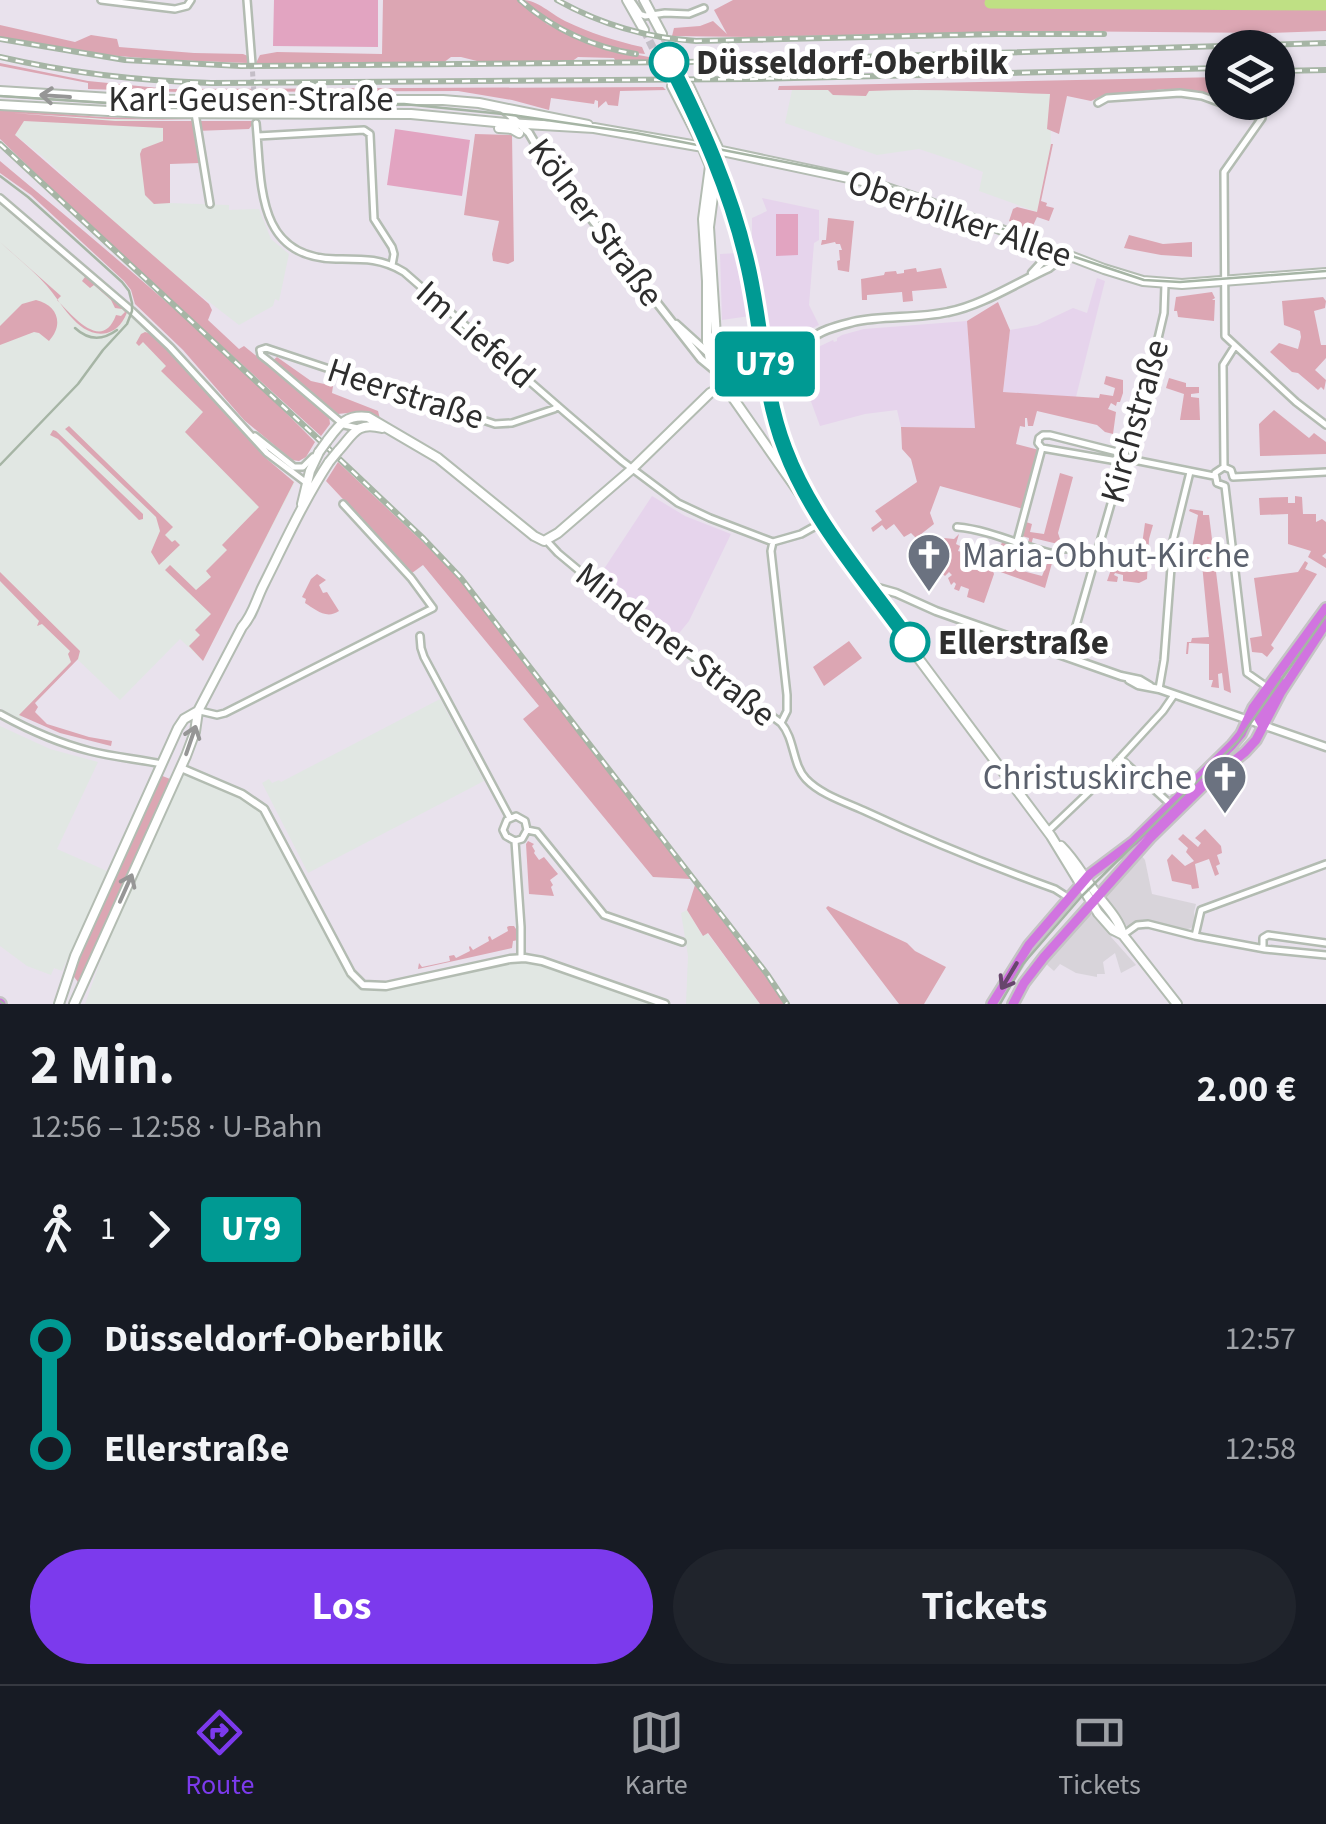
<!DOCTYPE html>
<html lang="de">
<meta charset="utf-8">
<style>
:root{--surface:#171b24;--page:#20242c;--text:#f1f3f6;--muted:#9ea1a6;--line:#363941;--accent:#7c3aed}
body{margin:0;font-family:"Source Sans 3",sans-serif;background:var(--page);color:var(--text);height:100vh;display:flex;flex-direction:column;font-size:38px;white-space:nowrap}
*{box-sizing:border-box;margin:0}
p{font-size:32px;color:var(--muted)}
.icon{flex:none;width:55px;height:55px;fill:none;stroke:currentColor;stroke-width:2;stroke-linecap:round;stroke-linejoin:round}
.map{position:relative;height:1004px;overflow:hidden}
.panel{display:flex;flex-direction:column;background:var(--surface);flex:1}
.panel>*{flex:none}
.badge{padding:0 20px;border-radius:8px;font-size:35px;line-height:65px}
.tools{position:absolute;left:1205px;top:30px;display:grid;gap:20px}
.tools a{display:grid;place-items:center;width:90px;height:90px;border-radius:50%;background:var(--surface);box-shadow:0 2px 8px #0004;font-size:50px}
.map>.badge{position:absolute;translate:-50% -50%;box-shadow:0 0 0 5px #fff}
.legs{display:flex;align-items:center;gap:15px;height:110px;padding:0 30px;font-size:32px}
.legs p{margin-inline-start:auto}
.head{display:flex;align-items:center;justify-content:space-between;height:170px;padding:0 30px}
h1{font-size:55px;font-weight:700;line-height:75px}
.primary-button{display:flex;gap:20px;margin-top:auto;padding:20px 30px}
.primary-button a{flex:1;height:115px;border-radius:60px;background:var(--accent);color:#fff;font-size:40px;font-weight:700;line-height:115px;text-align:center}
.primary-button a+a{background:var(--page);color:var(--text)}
ul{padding:0 30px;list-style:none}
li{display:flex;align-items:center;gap:35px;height:110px;font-size:38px}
li i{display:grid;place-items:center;width:15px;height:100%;margin:0 12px;background:currentColor}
li i::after{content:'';width:25px;height:25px;margin:-12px;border:8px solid;border-radius:50%;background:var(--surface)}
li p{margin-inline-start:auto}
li:first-child i{background:linear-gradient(#0000 50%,currentColor 0)}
li:last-child i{background:linear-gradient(currentColor 50%,#0000 0)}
.tab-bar{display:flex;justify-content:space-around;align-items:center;height:140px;border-top:2px solid var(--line);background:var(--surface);font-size:28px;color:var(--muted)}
.tab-bar a{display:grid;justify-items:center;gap:5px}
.tab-bar .active{color:var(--accent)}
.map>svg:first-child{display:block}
.industrial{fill:#e1e7e3}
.education{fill:#e6d4ec}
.green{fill:#dca6b3}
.pitch{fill:#e2a4c1}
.plaza{fill:#d8d4da}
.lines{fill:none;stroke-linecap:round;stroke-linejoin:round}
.river{stroke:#bfe084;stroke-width:11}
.minor-tunnel{stroke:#c4bec7;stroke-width:5;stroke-dasharray:5 2.5;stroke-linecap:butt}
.secondary-tunnel{stroke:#c4bec7;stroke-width:8;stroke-dasharray:8 4;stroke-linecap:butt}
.minor-casing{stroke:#b3bcb2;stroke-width:10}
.tertiary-casing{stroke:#b3bcb2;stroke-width:11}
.secondary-casing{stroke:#b3bcb2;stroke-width:12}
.primary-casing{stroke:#c4c4c4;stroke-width:14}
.minor{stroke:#fff;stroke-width:5}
.tertiary{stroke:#fff;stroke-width:6}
.secondary{stroke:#fff;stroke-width:8}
.primary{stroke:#d174e0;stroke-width:9}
.tram{stroke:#a6b5a5;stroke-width:2.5}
.rail-casing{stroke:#a6b5a5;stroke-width:6}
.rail{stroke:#fff;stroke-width:2.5;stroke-dasharray:8;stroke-linecap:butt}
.secondary-bridge-casing{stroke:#b3bcb2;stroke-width:12;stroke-linecap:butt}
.secondary-bridge{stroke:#fff;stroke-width:8}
.oneway{stroke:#969696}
.oneway2{stroke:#67466c}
.line-1-casing{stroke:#fff;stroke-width:22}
.line-1{stroke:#009a93;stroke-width:15}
.stop-1-dot{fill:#fff;stroke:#009a93;stroke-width:5}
.labels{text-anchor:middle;stroke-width:10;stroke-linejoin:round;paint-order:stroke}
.stop-label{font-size:35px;font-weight:bold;fill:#2e2e2e;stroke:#fff;text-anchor:start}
.street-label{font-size:35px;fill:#2e2e2e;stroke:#fff}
.worship-label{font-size:35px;fill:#5b616d;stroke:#fff;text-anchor:start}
</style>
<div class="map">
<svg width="1326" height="1004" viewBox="0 0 1326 1004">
<rect width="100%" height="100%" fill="#e9e2ed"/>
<path class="industrial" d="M1050 88 1051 144 1037 212 979 191 983 172 958 162 919 149 877 155 785 123 792 90Z
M16 114 158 121 164 128 169 163 170 203 229 205V210L259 209 271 239 289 254 279 301 275 299 273 306 239 325 165 268 42 156 15 135Z
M0 199 13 208 151 333 204 387 266 461 295 482 203 661 180 639 120 700 77 659 20 719 0 708Z
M440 699 484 781 308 873 262 783 269 779 272 783 279 780 281 782Z
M0 726 50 749 98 762 57 849 107 871 62 971 54 968 51 975 27 966 0 946Z
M184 773 248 801 263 811 346 974 358 986 373 991 386 990 488 966 519 962 532 963 652 1004H85L117 915Z
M687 910 702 935 707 933 760 1004H686L688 956 681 913Z"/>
<path class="education" d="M762 198 819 210V240L814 243 809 305 819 325 791 338 786 336 784 341 769 349 750 316 722 320 720 254 755 252 752 247V218L767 211Z
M1097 278 1105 281 1076 397 1003 392 1010 330 1037 325 1073 308 1087 313Z
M967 321 976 428 901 427 897 410 865 414 820 426 795 358 833 340 834 342 837 341V338L842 335 864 329Z
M652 496 685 516 731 534 689 621 676 637 598 578Z"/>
<path class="green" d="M383 0H517L547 24 579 39 612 50 649 57 651 62H616L614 58 578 57 571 62H481L461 57H451L443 63H256L260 55 277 52 382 54Z
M522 0C538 0 551 14 565 21 590 33 615 41 642 47L645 54C599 50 558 29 522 0Z
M733 0H1326V31L1270 33 1040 31 750 37 672 36 674 28 700 26 713 21 727 34 714 10Z
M0 25 75 42 91 35 117 39 119 47 194 53 243 54 248 56 249 63C166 60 82 57 0 37Z
M0 63 88 81 169 89 663 87 666 90 620 91 618 106 608 105 606 101 598 108V101L595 100 594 104 551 98 549 110 512 100 458 91 180 92 88 89V83L0 66Z
M1222 77V98L1204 92 1168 89 1106 94 1091 101 1067 96 1059 134 1047 129 1050 94C989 92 930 88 869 91L866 96 833 95 828 90H778L779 86Z
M0 109 101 117 194 120 108 119 13 113 115 121H255L249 129 196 131 200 163 170 164V203L154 204 145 195 140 154 142 149 163 141V128L24 121 15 135 209 304 212 310 208 320 239 349 244 346 329 415 330 424 321 436 95 231 0 139Z
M475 134 512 135 514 261 508 264 493 261 492 254 499 221 464 215Z
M1051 144H1053L1041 201 1047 203 1046 206 1054 208 1049 221 1037 217 1031 230 1009 221 1013 209 1017 207 1037 212Z
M0 161C108 251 217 341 315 442L306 457 299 461 292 460 244 420 183 350 135 304 131 290 124 281 31 195 0 173Z
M0 200 128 310C124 321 118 330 107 333 79 339 62 303 47 286 33 270 15 256 0 242L61 296 57 300C72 315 102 353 116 315L121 316 125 312 122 309 115 308 111 300 94 285 90 288 82 281 85 277 0 204Z
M828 218 854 221 849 272 838 270 837 261 840 260 839 250H842L840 244H836L835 242 821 245 822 240H826Z
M1129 235 1163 244 1192 242V257L1161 255 1124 248Z
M916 268 917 272 941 268 947 288 912 291 913 301 903 302 902 292 867 295V300H862L861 279 884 275 885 272 896 271 897 274 904 273V270Z
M1212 292 1215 298 1212 300H1215L1214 321 1178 317 1177 311H1174L1176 297Z
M1323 297 1326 301 1325 308 1314 311 1321 345H1326V358L1315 370 1326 380 1324 390 1321 387 1318 390 1298 373 1292 372 1270 352 1279 343 1298 349 1301 337 1300 331 1284 325 1282 301Z
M36 300C58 305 64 325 49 341L39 333 34 332 0 345V326L22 304Z
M998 302 1010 330 1003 392 1099 398 1100 394 1113 396 1115 388 1104 384 1106 376 1123 380V393L1120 402H1117L1116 406 1111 403 1108 409 1116 412 1113 434 1105 432 1097 425 1037 411 1033 426H1028L1027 418H1025V427L1020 426 1016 444 1039 450 1023 509 940 486 930 513 934 524 916 538 911 533 904 537 894 524 886 530 882 525 873 532 871 528 882 520 875 511 917 482 911 459 902 449 901 427 975 428 967 321Z
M145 332 152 334 267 459 294 482 203 661 189 646 200 635 195 630 211 614 165 570 170 565 196 590 211 577 206 571 227 550 222 545 259 507 185 432 203 412 161 371 166 366 143 342 139 346 136 343 141 334Z
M277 357 311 381 333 386 332 393 378 411 380 419 356 412 338 414 280 369 272 361Z
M1169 378 1186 383V387H1199V393L1191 394V397L1199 398 1200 420H1180L1184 394 1166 388Z
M1274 410 1309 438 1314 433 1326 442V454L1260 456 1259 424Z
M69 426 173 527 165 535 172 542 175 540 180 545 159 565 151 552 160 531 156 517 65 429Z
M53 430 56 431 143 514V519L139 520 58 439 50 435Z
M338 462 443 561 476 599 691 879 653 877 523 719 539 706 423 565 412 573 326 481Z
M1060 473 1073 477 1058 533 1062 545 1033 538 1031 545 1028 544 1029 538 1022 536 1026 522 1032 524 1030 532 1044 534Z
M1295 496 1302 497 1303 514H1316V522L1322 519 1326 522V553L1322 556 1326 559V568L1308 557 1311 551 1288 544V514L1260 515 1259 498 1288 497V503H1295Z
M1190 509 1203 511V515H1209L1231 693 1224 690 1222 673 1218 674 1219 688 1211 687 1213 680H1209V644L1189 643 1188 654H1186L1187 642H1191L1192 638 1209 637 1202 564 1189 565 1198 515 1189 511Z
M1145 523 1153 525 1149 539 1147 579 1139 583 1123 581V575L1115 573 1114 575 1118 577 1117 582 1107 581 1113 564 1125 567 1139 566Z
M959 534 956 544 960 546 958 551 973 555V569L985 572 987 565 991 566 994 574 984 603 967 597 969 589 961 586 959 591 954 589 956 584 954 582 951 585 948 578 952 575 949 572 945 576 936 568 929 575 919 569 946 543 944 538 954 539Z
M1002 542 1012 545 1010 553 1003 551 1000 565 1042 576 1047 564 1040 561 1042 554 1051 556 1050 562 1052 563 1045 588 995 570 994 567Z
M1305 561 1308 563 1305 569 1317 574 1271 645 1274 648 1267 657 1262 653 1252 652 1250 638 1262 636 1254 578 1298 572Z
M0 572 80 651 78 659 35 703 38 707 35 712 47 724 89 737 112 741 111 746 60 733 19 715 71 662 68 654 70 651 42 624 37 626 39 621 0 581Z
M317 574 326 580 319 585 323 593 327 592 339 611C326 620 315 609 305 603L306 599 302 597 311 579Z
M849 641 862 658 824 686 813 667Z
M160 775 170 779 80 983 78 982 71 973Z
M1205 829 1221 846 1222 853 1217 855 1220 864 1216 866 1219 874 1215 876 1209 859 1195 864 1199 888 1192 889 1191 885 1172 881 1167 860 1172 854 1185 866 1194 861 1186 852 1188 848 1178 839 1183 834 1198 847 1201 843 1195 838Z
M528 841 534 844 532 846 535 851 534 853 539 860 544 857 558 874 550 880 553 885 551 887 554 896 529 894 526 844Z
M695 885 766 975 785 1004H760L708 933 703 936 687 910Z
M828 906 907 943 915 951 946 967 924 1004H899L826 908Z
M509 926H514L518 932V940L513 941 512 948 418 969 419 963 422 967 450 961 449 956 454 955 456 958 470 951 469 947 470 946 473 950 489 941 488 937 490 936 492 940 508 931 507 927Z"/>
<path class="pitch" d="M274 0H378V47L273 46Z
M395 129 470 140 462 196 387 185Z
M776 214H798V255L776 256Z"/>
<path class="plaza" d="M1140 854 1145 860 1152 894 1196 904 1194 912 1195 924 1191 928 1185 930 1143 921 1128 928 1106 898V893Z
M1091 915 1096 916 1113 935 1111 937 1136 965 1121 973 1115 953 1103 962 1105 974H1097V977L1076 973 1060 964 1054 971 1045 963 1085 917Z"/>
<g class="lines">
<path class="river" d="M990 3 1326 5"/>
<path class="minor-tunnel" d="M252 64 256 123"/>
<path class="secondary-tunnel" d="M644 30 672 86
M662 34 689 86"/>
<defs>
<path id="minor" d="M101 0 175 9 187 6 191 0
M247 0 252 64
M632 2 640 14 645 16 665 13 689 14 704 8
M1098 103 1107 98 1180 93 1202 96 1262 118 1224 172 1225 336 1296 402 1326 425
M195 113 210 204
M256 123C262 183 255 258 336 259 362 259 381 258 404 272L567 414 622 461 678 503 710 518 773 542 801 534 821 523
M258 136 364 130 370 134 374 219 392 247 394 254 392 265
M0 198 132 311 170 347 267 453 308 484
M358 428 344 425 270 362 261 355 260 350 266 348 495 424 512 423 554 409 558 406
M255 436 294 467H303L313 457
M1124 458 1214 476
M1123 462 1042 448 1038 443 1039 438 1043 435H1050L1125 454
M1224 467 1223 365 1235 346
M957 527C991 530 1021 546 1054 554L1064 548 1096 557
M546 540 558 553 582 573 781 723C795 739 792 764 806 779 821 795 848 803 867 812 929 841 991 866 1055 889L1069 898
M1017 541 1042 448
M773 542 771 551 787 695V711L781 723
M420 636 421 648 424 657 510 818
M1067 657 1156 347 1164 313 1165 284
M1267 687 1247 673 1225 486 1217 483 1215 473 1224 467 1231 470 1233 477 1326 472
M1159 689 1164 660 1173 541 1190 472
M200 711 217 715 225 713 433 608 411 578 343 504
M0 714C29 730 58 743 90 751 113 757 138 759 162 764
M1120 758 1169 803
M527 830 537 832 604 915 682 942
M1048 831 1089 792 1163 711 1174 695
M515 841 522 839 527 830 525 821 516 816 507 820 503 830 506 836 515 841 521 927V958
M1123 935 1137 925 1148 924 1195 936 1265 949 1326 955
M1195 936 1201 910 1326 864
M1263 948V938L1268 935 1326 943"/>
<path id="tertiary" d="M503 109 529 133 543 157 701 359 718 373
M1032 273 1044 260 1048 248
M676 324 707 352
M810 340C820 330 838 326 853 322 883 315 916 319 948 312 981 306 1018 282 1049 268L1054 264 1059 252
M725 385 813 339
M864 584 896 593 936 611 1121 676 1140 680 1150 686
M1129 680 1138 685 1159 689 1326 747
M181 768 242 794 264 809 351 973 363 985 386 986 510 959 525 958 542 961 665 1004"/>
<path id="secondary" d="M627 0 644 30
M644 0 662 34
M672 86 698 137 710 166 703 219 707 281V342L710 360 733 398 863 584 1051 836 1098 913 1113 930 1123 935
M689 86 719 150 709 227 718 368
M0 91 143 100H443L479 103 588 125
M0 105 144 113 411 114 506 123 594 128 703 147 872 183 931 203 1104 269 1143 281 1182 284 1326 273
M499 128 512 129 519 133
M327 441C339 425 346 414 368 417L438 458 534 536 544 541 558 533 632 469 710 393 725 385
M338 451C353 435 356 421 382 428
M302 504 310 471 319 452
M1061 846C1074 859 1081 872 1091 886 1101 902 1118 916 1123 935L1177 1004
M59 1004 75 956 178 728 184 719 198 711
M74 1004 186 756 195 732 198 711 242 627C253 615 256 600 263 586 284 544 304 500 329 462"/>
<path id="primary" d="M1263 726 1258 717 1280 682
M0 1003 1 1004
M992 1004 1029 945 1090 874 1134 841 1232 745 1241 734 1253 708 1326 608
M1013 1004 1024 983 1044 957 1150 838 1203 786 1245 752 1256 740 1281 692 1326 623"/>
</defs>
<use href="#minor" class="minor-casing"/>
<use href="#tertiary" class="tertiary-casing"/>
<use href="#secondary" class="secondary-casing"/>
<use href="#primary" class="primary-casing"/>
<use href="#minor" class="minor"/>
<use href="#tertiary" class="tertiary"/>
<use href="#secondary" class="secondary"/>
<use href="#primary" class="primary"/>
<path class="tram" d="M0 96 137 105 404 104 512 115 636 133 857 176 916 195 1075 257 1144 280 1180 282 1326 271
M0 176 28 197 122 282 129 291 132 303V311L127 324 103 350 78 384 0 465
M75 328C88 340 102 341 117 330
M0 1001 4 1004
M1000 1004 1023 964 1081 897 1238 741 1326 616"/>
<defs>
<path id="rail" d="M520 0C553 29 592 47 636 54
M557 0C600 24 646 38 696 41L997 34H1104
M0 39 125 60 241 66 687 62 1326 43
M0 57C69 73 140 81 211 83L748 79 1222 68
M1278 71 1326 70
M0 144 313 434 424 539 461 578 767 974 787 1004"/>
</defs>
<use href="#rail" class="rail-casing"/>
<use href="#rail" class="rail"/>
<defs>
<path id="secondary-bridge" d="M319 452 327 441
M329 462 338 451"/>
</defs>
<use href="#secondary-bridge" class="secondary-bridge-casing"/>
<use href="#secondary-bridge" class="secondary-bridge"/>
</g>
<defs><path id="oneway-shaft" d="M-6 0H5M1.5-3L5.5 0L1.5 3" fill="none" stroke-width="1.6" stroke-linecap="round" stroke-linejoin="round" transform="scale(2.5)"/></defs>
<g class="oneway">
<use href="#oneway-shaft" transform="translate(55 96) rotate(-176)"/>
<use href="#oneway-shaft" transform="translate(191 740) rotate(-71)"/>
<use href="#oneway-shaft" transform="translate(126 888) rotate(-66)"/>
</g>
<use class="oneway2" href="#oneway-shaft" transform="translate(1009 976) rotate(121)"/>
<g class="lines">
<defs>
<path id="line-1" d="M669 62C701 125 731 192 747 262 762 323 762 390 785 449 812 521 866 580 910 642"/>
</defs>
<use href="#line-1" class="line-1-casing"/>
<use href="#line-1" class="line-1"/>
</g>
<defs>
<symbol id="church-pin" viewBox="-11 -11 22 30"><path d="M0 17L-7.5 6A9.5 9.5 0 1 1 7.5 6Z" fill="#6b7280" stroke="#fff"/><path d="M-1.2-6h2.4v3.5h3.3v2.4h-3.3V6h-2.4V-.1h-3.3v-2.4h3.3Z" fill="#fff"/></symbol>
</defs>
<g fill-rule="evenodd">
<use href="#church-pin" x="904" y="530" width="50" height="68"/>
<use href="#church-pin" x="1200" y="752" width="50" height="68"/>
</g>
<g class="stop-1-dot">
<circle cx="669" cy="62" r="18"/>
<circle cx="910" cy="642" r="18"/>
</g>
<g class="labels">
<g class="stop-label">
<text x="696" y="74">Düsseldorf-Oberbilk</text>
<text x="938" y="654">Ellerstraße</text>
</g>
<g class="street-label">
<text x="251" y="111">Karl-Geusen-Straße</text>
<text transform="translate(960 218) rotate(19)" y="12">Oberbilker Allee</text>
<text transform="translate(596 222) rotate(53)" y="12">Kölner Straße</text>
<text transform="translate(476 334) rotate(41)" y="12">Im Liefeld</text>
<text transform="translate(406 393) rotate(18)" y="12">Heerstraße</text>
<text transform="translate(1134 421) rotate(-74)" y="12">Kirchstraße</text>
<text transform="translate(676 644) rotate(38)" y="12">Mindener Straße</text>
</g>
<g class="worship-label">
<text x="962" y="567">Maria-Obhut-Kirche</text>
<text x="1192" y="789" text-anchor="end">Christuskirche</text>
</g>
</g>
</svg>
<div class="tools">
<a><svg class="icon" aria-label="layers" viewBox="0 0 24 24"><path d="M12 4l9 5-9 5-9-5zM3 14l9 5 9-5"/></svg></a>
</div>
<b class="badge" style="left:765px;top:364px;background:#009a93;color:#fff">U79</b>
</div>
<section class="panel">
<div class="head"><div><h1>2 Min.</h1><p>12:56 – 12:58 · U-Bahn</p></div><b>2.00 €</b></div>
<div class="legs"><svg class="icon" aria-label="walk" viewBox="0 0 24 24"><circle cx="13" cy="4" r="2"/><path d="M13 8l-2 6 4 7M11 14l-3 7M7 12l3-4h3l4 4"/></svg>1<svg class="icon" aria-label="forward" viewBox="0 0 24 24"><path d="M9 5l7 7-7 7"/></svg><b class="badge" style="background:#009a93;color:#fff">U79</b></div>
<ul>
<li><i style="color:#009a93"></i><b>Düsseldorf-Oberbilk</b><p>12:57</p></li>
<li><i style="color:#009a93"></i><b>Ellerstraße</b><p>12:58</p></li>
</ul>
<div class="primary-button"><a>Los</a><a>Tickets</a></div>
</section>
<nav class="tab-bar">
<a class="active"><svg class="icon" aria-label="directions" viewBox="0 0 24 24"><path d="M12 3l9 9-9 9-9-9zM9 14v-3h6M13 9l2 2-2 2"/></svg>Route</a>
<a><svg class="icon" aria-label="map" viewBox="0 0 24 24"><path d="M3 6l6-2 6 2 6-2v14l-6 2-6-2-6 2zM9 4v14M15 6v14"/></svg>Karte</a>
<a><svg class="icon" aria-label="tickets" viewBox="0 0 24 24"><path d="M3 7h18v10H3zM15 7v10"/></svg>Tickets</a>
</nav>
